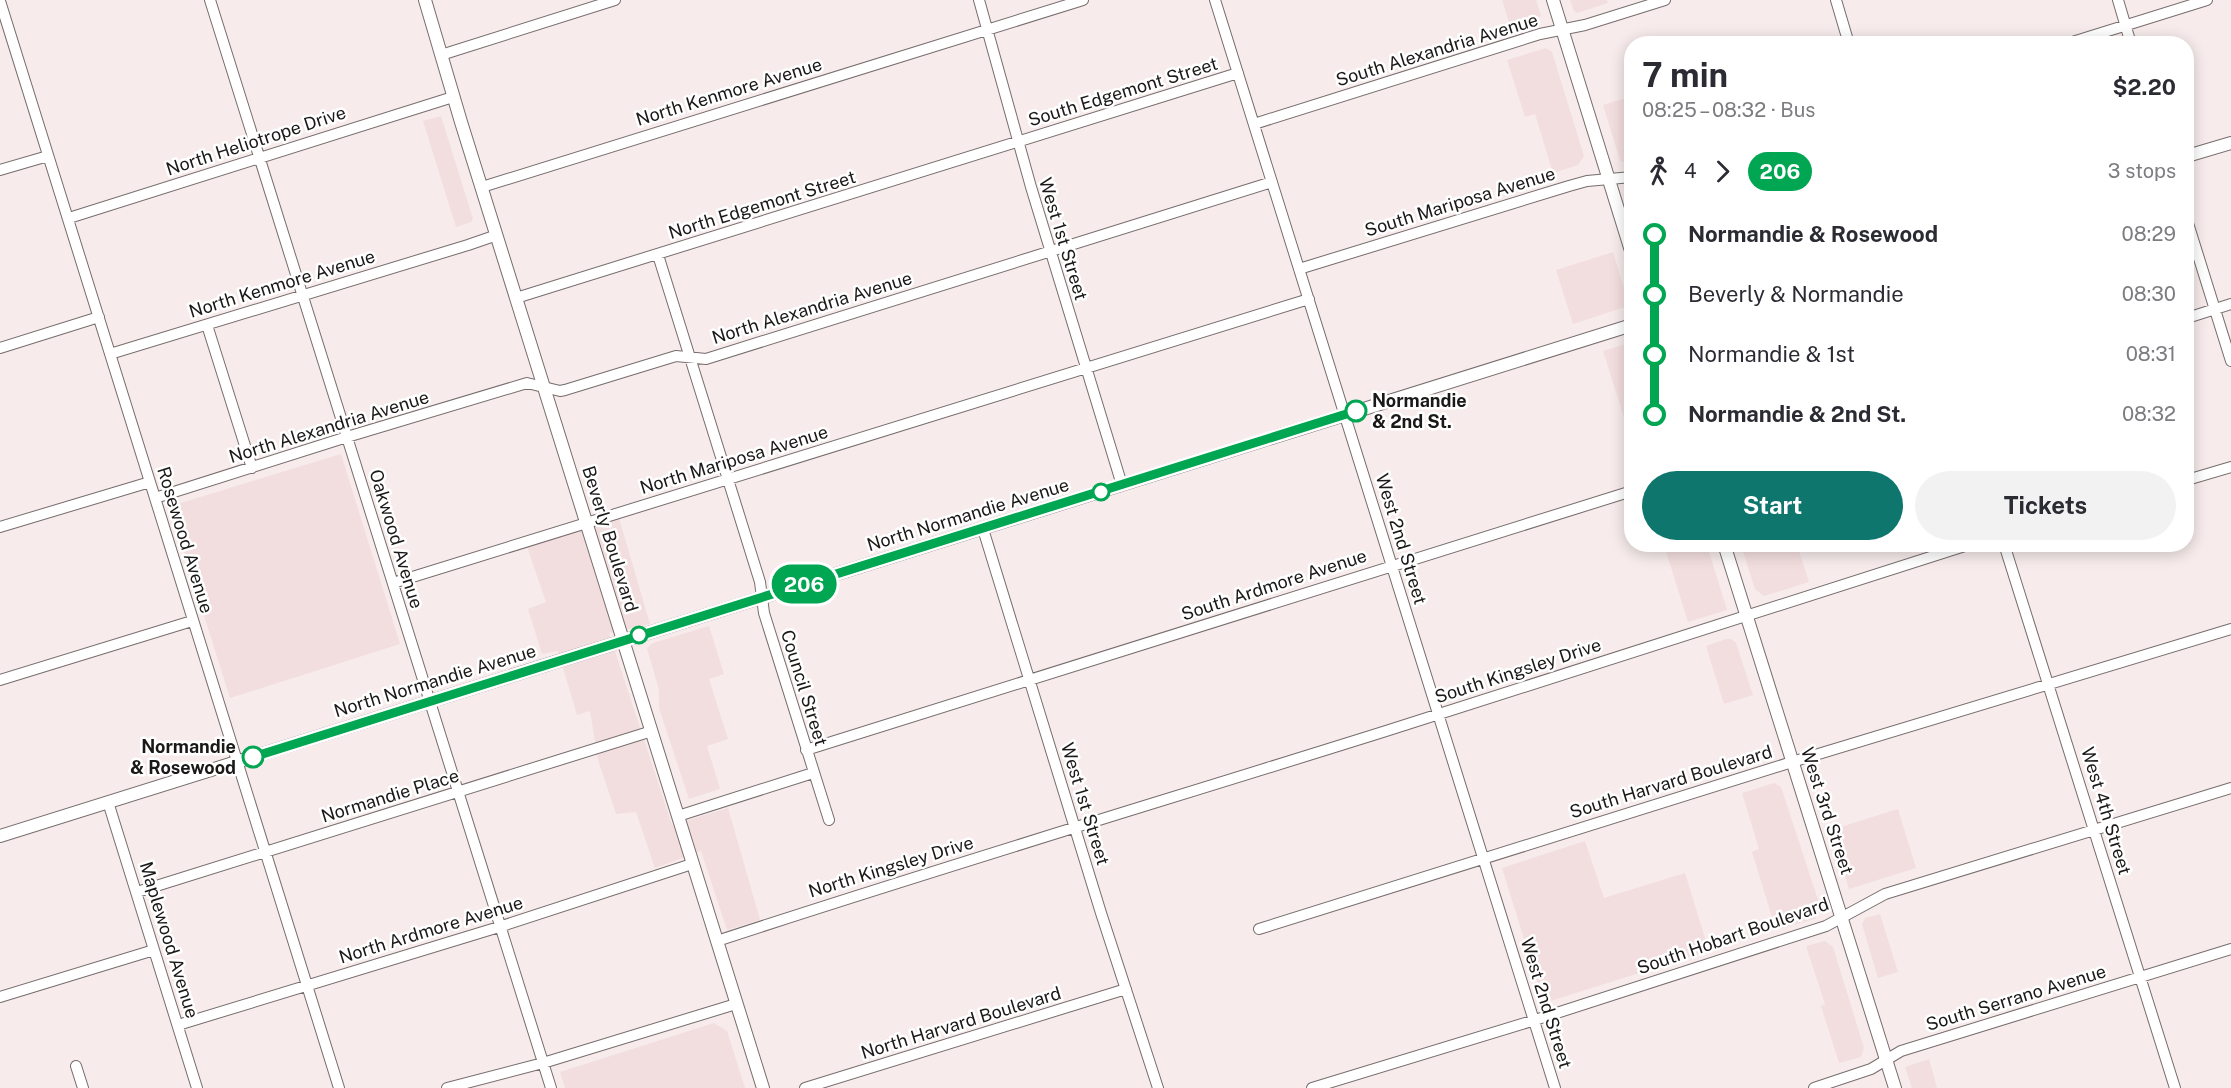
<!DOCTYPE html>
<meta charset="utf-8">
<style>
:root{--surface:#fff;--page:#f2f2f3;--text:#2b2b33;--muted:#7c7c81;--accent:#0f766e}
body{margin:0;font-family:"Public Sans",sans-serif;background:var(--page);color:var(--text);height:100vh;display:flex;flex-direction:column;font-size:22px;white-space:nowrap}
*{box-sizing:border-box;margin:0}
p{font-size:20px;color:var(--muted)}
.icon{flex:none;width:33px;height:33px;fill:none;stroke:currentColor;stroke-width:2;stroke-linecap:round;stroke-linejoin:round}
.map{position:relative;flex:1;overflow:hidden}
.sheet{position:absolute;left:1624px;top:36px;width:570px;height:516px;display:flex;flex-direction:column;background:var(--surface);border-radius:24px;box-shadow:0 3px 15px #0003}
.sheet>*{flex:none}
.badge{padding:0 12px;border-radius:20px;font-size:21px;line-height:39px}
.map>.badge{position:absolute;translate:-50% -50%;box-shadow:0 0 0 3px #fff}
.legs{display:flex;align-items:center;gap:9px;height:66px;padding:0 18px;font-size:20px}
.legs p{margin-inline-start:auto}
.summary{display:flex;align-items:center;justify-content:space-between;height:102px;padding:0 18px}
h1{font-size:33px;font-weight:700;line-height:45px}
.cta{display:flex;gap:12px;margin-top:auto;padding:12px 18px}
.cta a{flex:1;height:69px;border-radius:36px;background:var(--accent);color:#fff;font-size:24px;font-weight:700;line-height:69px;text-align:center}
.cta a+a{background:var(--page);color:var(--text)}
ul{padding:0 18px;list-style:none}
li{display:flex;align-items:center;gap:21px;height:60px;font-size:22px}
li i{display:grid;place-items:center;width:9px;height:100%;margin:0 8px;background:currentColor}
li i::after{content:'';width:15px;height:15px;margin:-8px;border:4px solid;border-radius:50%;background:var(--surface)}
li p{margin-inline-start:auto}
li:first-child i{background:linear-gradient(#0000 50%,currentColor 0)}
li:last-child i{background:linear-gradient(currentColor 50%,#0000 0)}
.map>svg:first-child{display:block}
.built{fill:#f3dedf}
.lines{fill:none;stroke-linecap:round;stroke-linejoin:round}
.minor-casing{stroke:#776d6d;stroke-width:12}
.major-casing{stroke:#776d6d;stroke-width:14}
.minor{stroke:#fff;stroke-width:10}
.major{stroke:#fff;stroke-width:12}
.line-1-casing{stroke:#fff;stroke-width:14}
.line-1{stroke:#00a651;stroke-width:9}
.stop-1-dot{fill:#fff;stroke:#00a651;stroke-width:3}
.labels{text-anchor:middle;stroke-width:5;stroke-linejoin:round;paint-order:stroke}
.street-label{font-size:18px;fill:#1b1818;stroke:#fff}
.stop-label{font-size:18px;font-weight:bold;fill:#1b1818;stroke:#fff;text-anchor:start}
</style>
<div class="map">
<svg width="2231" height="1088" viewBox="0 0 2231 1088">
<rect width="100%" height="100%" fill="#f7ebeb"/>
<path class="built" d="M1502 0H1536L1541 16 1510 26Z
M1570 0H1607L1608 3 1577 13 1574 11Z
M1546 48 1552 52 1584 156 1578 165 1553 173 1535 114 1525 117 1507 60Z
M1629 97 1632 107V160L1622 162 1620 160 1603 105Z
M441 116 473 219 471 222 456 227 423 121Z
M1613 252 1628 301V306L1573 324 1556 270Z
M1632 342V443L1603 351Z
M341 454 400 644 230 698 171 511 174 505Z
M619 518 650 624 609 633 672 825 728 808 760 920 727 930 701 851 655 868 636 812 616 814 598 760 590 711 577 715 558 651 542 654 528 609 546 602 527 547Z
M1664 545H1707L1727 610 1688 622Z
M1741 545H1797L1809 582 1764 596 1755 589Z
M709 626 724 674 709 679 728 739 707 746 720 789 689 799 659 708V690L647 648 653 643Z
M1726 639H1731L1736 643 1753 695 1724 704 1706 646Z
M1774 783 1781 787 1821 909 1818 916 1814 919 1776 930 1752 852 1759 849 1742 793Z
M1898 809 1916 868 1849 889 1831 830Z
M1585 841 1604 898 1685 873 1709 951 1544 1003 1502 868Z
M1880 914 1898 972 1878 978 1862 924 1865 918Z
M1825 941 1833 947 1864 1048 1861 1057 1839 1063 1821 1006 1825 1004 1806 946Z
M714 1023 727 1031 745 1088H565L560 1072Z
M1929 1059 1937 1088H1912L1905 1067Z"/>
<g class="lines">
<defs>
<path id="minor" d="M210 0 551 1088
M979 0 1031 187 1122 485
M1215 0 1555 1088
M1836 0 1849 44
M2118 0 2131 44
M0 1 339 1088
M2066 44 2207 0
M441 55 615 0
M1254 124 1540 34 1585 25 1665 0
M0 170 48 156
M482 187 1083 0
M69 218 453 97
M2187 220 2231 361
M658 255 760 582 764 613 829 820
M1299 269 1569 186 1587 181 1632 177
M516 298 1238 73
M2187 318 2231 304
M207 325 252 468
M0 348 99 317
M110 354 468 245 497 235
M2187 480 2231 467
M155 498 347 437 527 383 560 391 565 390 676 356 706 359 1272 182
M0 527 150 482
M983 529 1101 913 1158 1088
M2004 544 2175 1088
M393 583 1309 299
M0 680 192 621
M806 750 1632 491
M108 802 197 1088
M678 816 813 773
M137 892 652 731
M1259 929 1792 762 2231 629
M717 941C939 868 1163 801 1386 731 1581 670 1775 605 1971 544
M0 997 154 950
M178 1025 499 927 692 864
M76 1066 83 1088
M447 1088 543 1063 736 1004
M805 1088 1126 989
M1312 1088 1535 1020 1826 926 1885 894 2231 788
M1814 1088 1871 1069 1901 1051 2231 949"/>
<path id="major" d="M425 0 461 122 763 1088
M1553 0 1632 254
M2187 156 2231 143
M1724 544 1895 1088
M0 836 1632 325"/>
</defs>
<use href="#minor" class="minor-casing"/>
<use href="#major" class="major-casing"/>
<use href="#minor" class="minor"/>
<use href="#major" class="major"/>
</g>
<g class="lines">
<defs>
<path id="line-1" d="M253 757 1356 411"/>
</defs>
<use href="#line-1" class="line-1-casing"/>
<use href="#line-1" class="line-1"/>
</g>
<g class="stop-1-dot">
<circle cx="1356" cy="411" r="10"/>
<circle cx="1101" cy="492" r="8"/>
<circle cx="639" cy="635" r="8"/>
<circle cx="253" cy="757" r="10"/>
</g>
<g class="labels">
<g class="street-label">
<text transform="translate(1437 50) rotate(-17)" y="6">South Alexandria Avenue</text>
<text transform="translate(729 92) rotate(-17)" y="6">North Kenmore Avenue</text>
<text transform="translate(1123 92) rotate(-17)" y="6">South Edgemont Street</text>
<text transform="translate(256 141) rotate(-18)" y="6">North Heliotrope Drive</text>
<text transform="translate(1460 202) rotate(-17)" y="6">South Mariposa Avenue</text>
<text transform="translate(762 205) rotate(-17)" y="6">North Edgemont Street</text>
<text transform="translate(1063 239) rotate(73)" y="6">West 1st Street</text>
<text transform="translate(282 284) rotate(-17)" y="6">North Kenmore Avenue</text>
<text transform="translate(812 308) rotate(-17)" y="6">North Alexandria Avenue</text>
<text transform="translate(329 427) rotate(-17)" y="6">North Alexandria Avenue</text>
<text transform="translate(734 460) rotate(-17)" y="6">North Mariposa Avenue</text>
<text transform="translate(968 515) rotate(-17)" y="6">North Normandie Avenue</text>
<text transform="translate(396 539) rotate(73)" y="6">Oakwood Avenue</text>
<text transform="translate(610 539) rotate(73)" y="6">Beverly Boulevard</text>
<text transform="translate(1401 539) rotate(73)" y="6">West 2nd Street</text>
<text transform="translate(185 540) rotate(73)" y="6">Rosewood Avenue</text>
<text transform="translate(1274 585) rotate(-18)" y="6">South Ardmore Avenue</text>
<text transform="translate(1518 671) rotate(-18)" y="6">South Kingsley Drive</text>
<text transform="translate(435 681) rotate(-17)" y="6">North Normandie Avenue</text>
<text transform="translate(804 688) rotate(73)" y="6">Council Street</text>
<text transform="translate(1671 782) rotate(-17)" y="6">South Harvard Boulevard</text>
<text transform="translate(390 796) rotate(-17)" y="6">Normandie Place</text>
<text transform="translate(1085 804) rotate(73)" y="6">West 1st Street</text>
<text transform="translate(1827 811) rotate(72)" y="6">West 3rd Street</text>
<text transform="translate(2106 811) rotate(73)" y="6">West 4th Street</text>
<text transform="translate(891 867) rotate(-17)" y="6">North Kingsley Drive</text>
<text transform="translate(431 930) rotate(-17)" y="6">North Ardmore Avenue</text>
<text transform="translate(1733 936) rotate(-19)" y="6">South Hobart Boulevard</text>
<text transform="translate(169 940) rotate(73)" y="6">Maplewood Avenue</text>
<text transform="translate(2016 998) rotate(-17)" y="6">South Serrano Avenue</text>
<text transform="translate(1546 1003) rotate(73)" y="6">West 2nd Street</text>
<text transform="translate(961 1023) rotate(-17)" y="6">North Harvard Boulevard</text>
</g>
<g class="stop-label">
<text x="1372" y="407">Normandie<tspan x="1372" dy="21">&amp; 2nd St.</tspan></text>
<text x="236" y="753" text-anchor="end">Normandie<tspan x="236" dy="21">&amp; Rosewood</tspan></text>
</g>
</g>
</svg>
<b class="badge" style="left:804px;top:584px;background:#00a651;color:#fff">206</b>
<section class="sheet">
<div class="summary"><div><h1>7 min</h1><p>08:25 – 08:32 · Bus</p></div><b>$2.20</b></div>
<div class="legs"><svg class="icon" aria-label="walk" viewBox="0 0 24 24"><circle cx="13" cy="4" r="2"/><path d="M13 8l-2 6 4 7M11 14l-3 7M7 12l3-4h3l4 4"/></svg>4<svg class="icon" aria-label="forward" viewBox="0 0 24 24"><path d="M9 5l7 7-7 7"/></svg><b class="badge" style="background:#00a651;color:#fff">206</b><p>3 stops</p></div>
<ul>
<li><i style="color:#00a651"></i><b>Normandie &amp; Rosewood</b><p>08:29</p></li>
<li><i style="color:#00a651"></i><span>Beverly &amp; Normandie</span><p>08:30</p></li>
<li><i style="color:#00a651"></i><span>Normandie &amp; 1st</span><p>08:31</p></li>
<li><i style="color:#00a651"></i><b>Normandie &amp; 2nd St.</b><p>08:32</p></li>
</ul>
<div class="cta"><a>Start</a><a>Tickets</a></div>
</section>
</div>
